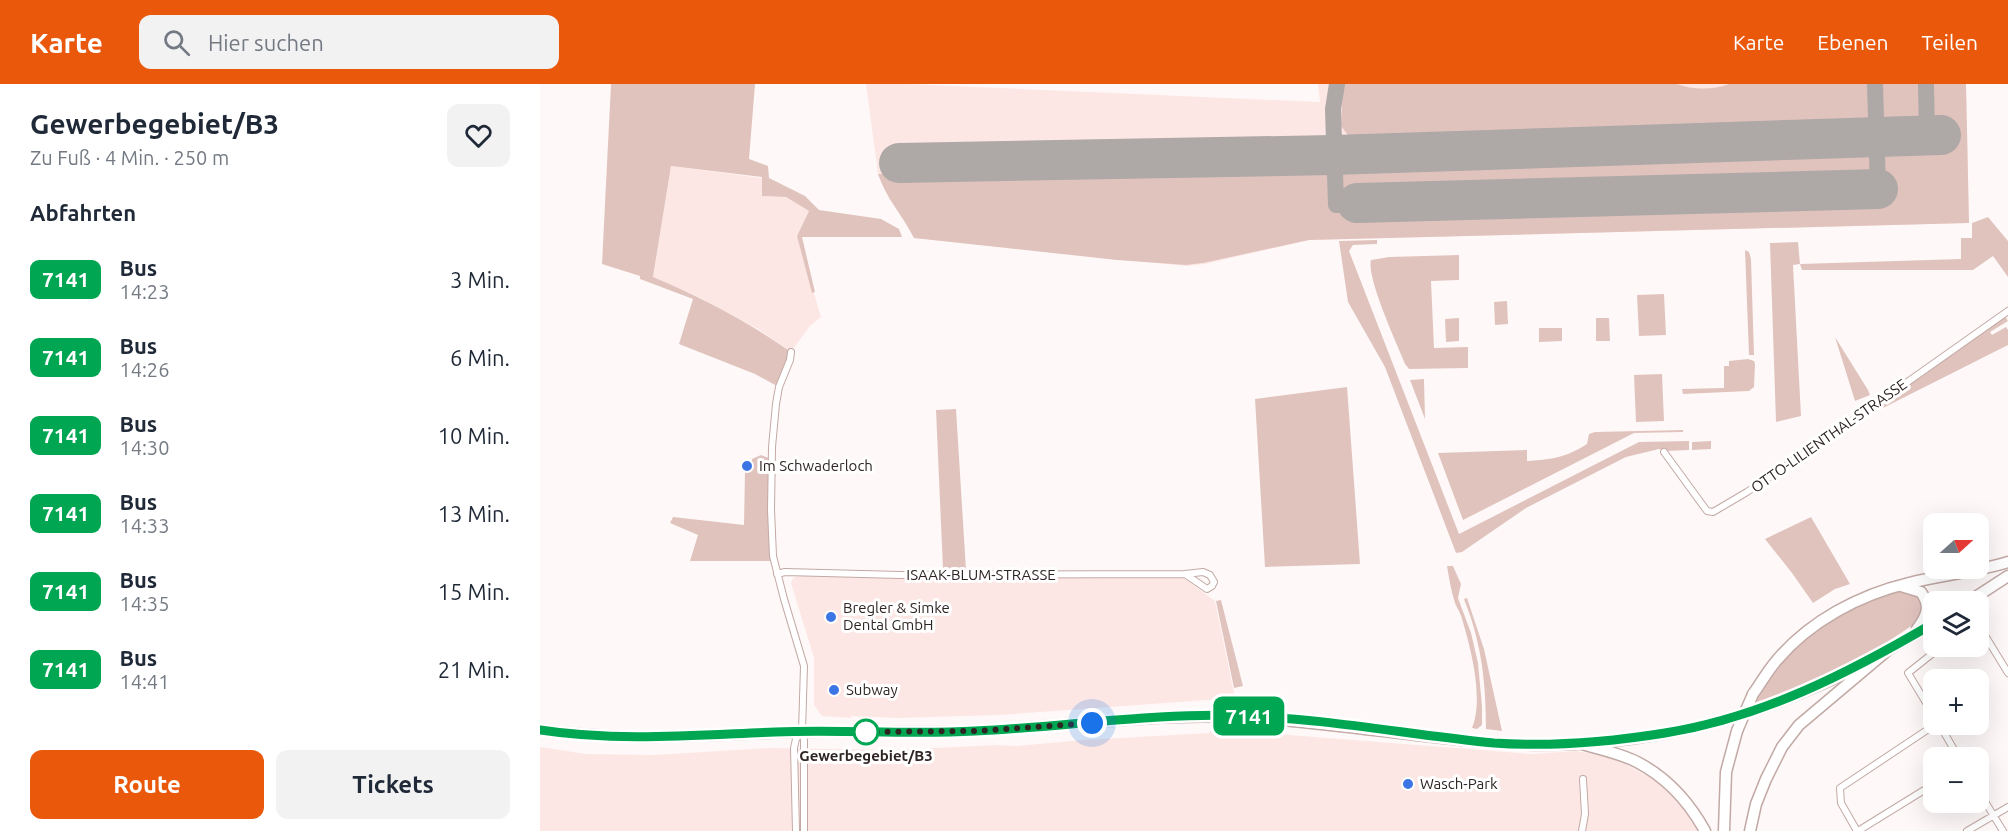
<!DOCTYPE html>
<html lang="de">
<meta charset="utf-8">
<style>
:root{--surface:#fff;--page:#f2f2f3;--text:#1f2937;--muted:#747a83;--accent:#ea580c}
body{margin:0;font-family:Ubuntu,sans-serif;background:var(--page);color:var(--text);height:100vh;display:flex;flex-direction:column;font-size:22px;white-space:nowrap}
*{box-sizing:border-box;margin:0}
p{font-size:20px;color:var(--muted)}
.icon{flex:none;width:33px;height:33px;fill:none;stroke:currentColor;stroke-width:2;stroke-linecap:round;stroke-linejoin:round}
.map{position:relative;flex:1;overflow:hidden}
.side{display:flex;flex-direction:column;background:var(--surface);width:540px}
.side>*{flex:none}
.badge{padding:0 12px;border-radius:9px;font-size:21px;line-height:39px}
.needle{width:39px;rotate:69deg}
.controls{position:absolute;left:1383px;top:429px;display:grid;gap:12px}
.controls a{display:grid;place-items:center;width:66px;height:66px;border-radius:12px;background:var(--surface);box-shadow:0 6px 24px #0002;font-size:30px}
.you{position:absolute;width:30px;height:30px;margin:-15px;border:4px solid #fff;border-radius:50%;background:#1a73e8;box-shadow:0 0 0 9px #1a73e833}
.map>.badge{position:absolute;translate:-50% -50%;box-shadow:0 0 0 3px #fff}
h2{padding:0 30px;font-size:22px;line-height:54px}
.round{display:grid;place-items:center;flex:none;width:63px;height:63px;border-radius:12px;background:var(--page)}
.head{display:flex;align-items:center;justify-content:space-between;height:102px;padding:0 30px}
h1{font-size:28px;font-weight:600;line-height:45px}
.cta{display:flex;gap:12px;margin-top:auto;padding:12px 30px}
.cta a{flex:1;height:69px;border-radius:12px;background:var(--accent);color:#fff;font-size:24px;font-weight:600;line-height:69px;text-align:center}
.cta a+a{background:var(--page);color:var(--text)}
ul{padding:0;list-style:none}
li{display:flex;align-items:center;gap:18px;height:78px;padding:0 30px}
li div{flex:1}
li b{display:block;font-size:22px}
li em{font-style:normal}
li .badge{min-width:66px;font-weight:700;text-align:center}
header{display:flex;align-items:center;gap:36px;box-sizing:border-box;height:84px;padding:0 30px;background:var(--accent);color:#fff}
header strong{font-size:28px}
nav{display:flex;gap:33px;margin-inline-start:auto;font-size:21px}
.search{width:420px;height:54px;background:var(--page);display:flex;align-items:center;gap:15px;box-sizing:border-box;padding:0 21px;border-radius:12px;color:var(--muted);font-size:22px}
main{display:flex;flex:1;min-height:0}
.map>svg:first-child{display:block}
.built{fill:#fde7e4}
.green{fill:#e1c3be}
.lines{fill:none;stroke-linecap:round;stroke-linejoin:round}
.taxiway{stroke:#aea8a6;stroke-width:16}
.runway{stroke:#aea8a6;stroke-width:40}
.minor-casing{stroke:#c2a9a5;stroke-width:8}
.primary-casing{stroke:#c2a9a5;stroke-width:13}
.trunk-casing{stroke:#c2a9a5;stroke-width:13}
.minor{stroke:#fff;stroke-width:6}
.primary{stroke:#fff;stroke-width:10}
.trunk{stroke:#fff;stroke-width:10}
.trunk-bridge-casing{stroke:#c2a9a5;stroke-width:13;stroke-linecap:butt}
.trunk-bridge{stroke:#fff;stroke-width:10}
.line-casing{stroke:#fff;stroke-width:14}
.line{stroke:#00a651;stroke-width:9}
.walk{stroke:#2e2523;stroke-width:6;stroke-dasharray:0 10.8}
.poi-dot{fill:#3c76e5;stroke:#fff;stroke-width:2}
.stop-dot{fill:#fff;stroke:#00a651;stroke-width:3}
.labels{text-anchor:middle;stroke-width:6;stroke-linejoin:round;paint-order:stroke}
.street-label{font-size:15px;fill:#2e2523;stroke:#fff}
.poi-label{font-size:15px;fill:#2e2523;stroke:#fff;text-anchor:start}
.stop-label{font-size:15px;font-weight:bold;fill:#2e2523;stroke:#fff}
</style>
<header>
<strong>Karte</strong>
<div class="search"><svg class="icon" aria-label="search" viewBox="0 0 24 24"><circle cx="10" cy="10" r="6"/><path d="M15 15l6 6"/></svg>Hier suchen</div>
<nav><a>Karte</a><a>Ebenen</a><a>Teilen</a></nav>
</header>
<main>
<section class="side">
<div class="head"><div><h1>Gewerbegebiet/B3</h1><p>Zu Fuß · 4 Min. · 250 m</p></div><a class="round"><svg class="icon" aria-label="heart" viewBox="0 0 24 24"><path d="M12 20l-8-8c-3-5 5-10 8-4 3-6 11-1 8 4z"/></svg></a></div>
<h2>Abfahrten</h2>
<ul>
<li><span class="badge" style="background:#00a651;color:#fff">7141</span><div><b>Bus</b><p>14:23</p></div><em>3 Min.</em></li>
<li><span class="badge" style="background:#00a651;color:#fff">7141</span><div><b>Bus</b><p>14:26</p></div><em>6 Min.</em></li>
<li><span class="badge" style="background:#00a651;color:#fff">7141</span><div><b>Bus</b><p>14:30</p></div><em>10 Min.</em></li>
<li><span class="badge" style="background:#00a651;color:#fff">7141</span><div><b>Bus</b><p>14:33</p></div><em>13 Min.</em></li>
<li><span class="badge" style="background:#00a651;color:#fff">7141</span><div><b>Bus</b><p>14:35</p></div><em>15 Min.</em></li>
<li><span class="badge" style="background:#00a651;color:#fff">7141</span><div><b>Bus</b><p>14:41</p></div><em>21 Min.</em></li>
</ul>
<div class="cta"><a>Route</a><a>Tickets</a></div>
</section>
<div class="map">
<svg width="1468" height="747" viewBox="0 0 1468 747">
<rect width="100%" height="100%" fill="#fef9f8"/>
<path class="built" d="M326 0H368L780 18 778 0H1426L1429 139 769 156 665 180 646 182 374 154 365 136 349 115 338 90Z
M131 82 222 94V112L246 113 269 127 257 152 281 233 269 243 251 268 218 245 157 212 113 194Z
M260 491 641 493 648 497 675 517 695 614 460 631 357 634 311 632V634L282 632 274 621V574L251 499 253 494Z
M672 645 991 670 1036 667 1072 673 1119 698 1154 736 1157 747H0V663L46 670 114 671 230 664 350 666 458 661 476 662 543 656 669 649Z"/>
<path class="green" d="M71 0H215L209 75 228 82 229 94 265 112 279 126 341 135 359 145 362 153H262L275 208 272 209 257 152 269 127 246 113 222 112V93L131 82 113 193C161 213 205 236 248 266L246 280 237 302 215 290 139 260 153 215 100 195V192L62 180Z
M803 0H1137C1153 6 1173 6 1189 0H1331C1332 20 1336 41 1309 44L814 59 801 42Z
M1339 0H1385V42L1345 44 1341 41Z
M1388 0H1426L1429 139 769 156 663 179 646 181 577 176 374 154C363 132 346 114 338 90L655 83 1405 60 1404 42H1389Z
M1448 133 1468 157V193L1453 172 1433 186H1262L1260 180 1253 181 1261 332 1236 338 1230 159 1258 158 1260 180 1421 175V154H1432V139Z
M837 156V160L813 161 809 167 919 450 1099 358 1149 357V366L1126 367 1119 365 1086 373 986 424 922 468 916 469 845 283 808 218 799 157Z
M1205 166 1209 168 1211 175 1214 271H1209Z
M919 171V196L891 197 894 264 928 263V284L869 285 865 280C857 260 826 193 831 176L849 173Z
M1124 210 1126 251 1099 252 1097 211Z
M967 217 968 240 955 241 954 218Z
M1465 232 1468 237 1450 248 1452 251 1466 243 1468 246V261L1343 324 1342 321 1348 316Z
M919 234V257L906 258 905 235Z
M1056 234H1069L1070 257H1056Z
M999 244H1022V257L999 258Z
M1295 253 1328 306 1330 311 1315 317Z
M1208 275 1214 277 1215 280 1214 303 1209 307 1143 310 1142 305 1184 304V282H1189V277Z
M1122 290 1124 337 1096 338 1094 291Z
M884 295 885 335 870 296Z
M807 303 820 480 725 483 715 315Z
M416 325 426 486 403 485 396 326Z
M1143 346V348L1094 349 923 436 898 369 987 366V377C1013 375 1025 374 1047 360L1049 350 1055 348Z
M1171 357V365L1152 366V358Z
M221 371 229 374 230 477H150L158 451 130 439 133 433 204 441 205 386 212 383V375Z
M1271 433 1310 500 1295 505 1273 519 1252 489 1225 455Z
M907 482H913L921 500 918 514 931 549 938 579 942 622V641L937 645 932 644C944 615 931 565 922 535 921 530 917 524 915 519 911 507 909 494 907 482Z
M1364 506H1374L1385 519 1380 536 1349 557 1288 592 1215 620C1248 559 1296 522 1364 506Z
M927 514 944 565 962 647 946 645C946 601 942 560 925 518L924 515Z
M681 516 703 602 694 604 676 517Z"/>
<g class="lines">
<path class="taxiway" d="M797 0 793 25 796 121 817 119
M1335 0 1338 105
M1386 0 1387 51"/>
<path class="runway" d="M359 79 793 71 1401 51
M817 119 1338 105"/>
<defs>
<path id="minor" d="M251 268 250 276 239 303 236 320 232 363 231 426 233 472 244 515 264 582 262 647 264 656V747
M1124 368 1167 427 1173 428 1207 408 1308 340 1468 227
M237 490 245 488 361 491 645 490 663 488 670 491 674 498 672 502 667 505 645 490
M1438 540 1468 589
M1394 632 1368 589 1402 562
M1399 640 1419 674
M1438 706 1463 747
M256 747 254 664 256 655 261 648
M1042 747 1045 730 1043 695
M1317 747 1301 719 1300 704 1396 640
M1318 747 1394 700
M1427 747 1468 723"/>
<path id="primary" d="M0 646C81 658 163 651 244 648 308 646 371 650 434 647 502 644 570 635 638 633 744 629 849 651 955 659 1089 669 1217 637 1335 574"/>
<path id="trunk" d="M1361 502 1381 508C1391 522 1387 532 1377 545
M1428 518 1468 492
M1213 610C1221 599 1228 586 1237 576 1270 537 1319 511 1369 499 1402 491 1435 488 1468 478
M1039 659C1058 665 1080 669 1097 678 1128 694 1149 718 1165 747
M1184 747 1186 688 1197 647
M1210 747 1216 720 1226 695 1242 663 1259 641 1348 566 1394 539"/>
</defs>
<use href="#minor" class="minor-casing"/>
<use href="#primary" class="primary-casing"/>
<use href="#trunk" class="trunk-casing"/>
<use href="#minor" class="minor"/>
<use href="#primary" class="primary"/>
<use href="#trunk" class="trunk"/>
<defs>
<path id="trunk-bridge" d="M1197 647 1213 610"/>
</defs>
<use href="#trunk-bridge" class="trunk-bridge-casing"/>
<use href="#trunk-bridge" class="trunk-bridge"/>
</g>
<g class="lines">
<defs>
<path id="line" d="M0 646C77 658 157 651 235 648 302 645 368 651 435 647 525 643 615 628 706 632 789 635 871 651 954 659 1011 663 1069 658 1125 649 1223 633 1309 589 1394 539"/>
</defs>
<use href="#line" class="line-casing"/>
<use href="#line" class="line"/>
<path class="walk" d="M326 648 437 647 552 639"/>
</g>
<g class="poi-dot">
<circle cx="207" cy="382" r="6"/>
<circle cx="291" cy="533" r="6"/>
<circle cx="294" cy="606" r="6"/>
<circle cx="868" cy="700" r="6"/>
</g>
<circle class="stop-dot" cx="326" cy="648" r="12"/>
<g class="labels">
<g class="street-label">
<text transform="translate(1289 352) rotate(-35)" y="5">OTTO-LILIENTHAL-STRASSE</text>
<text x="441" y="496">ISAAK-BLUM-STRASSE</text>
</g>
<g class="poi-label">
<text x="219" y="387">Im Schwaderloch</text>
<text x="303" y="529">Bregler &amp; Simke<tspan x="303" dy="17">Dental GmbH</tspan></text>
<text x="306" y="611">Subway</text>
<text x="880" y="705">Wasch-Park</text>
</g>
<g class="stop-label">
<text x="326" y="677">Gewerbegebiet/B3</text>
</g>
</g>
</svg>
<div class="controls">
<a><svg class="needle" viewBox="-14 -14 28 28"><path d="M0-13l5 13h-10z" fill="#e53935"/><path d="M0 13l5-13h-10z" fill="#747a83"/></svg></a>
<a><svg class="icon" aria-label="layers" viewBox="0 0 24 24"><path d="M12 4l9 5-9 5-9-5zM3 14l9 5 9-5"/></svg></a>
<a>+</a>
<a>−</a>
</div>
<div class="you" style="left:552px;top:639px"></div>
<b class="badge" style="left:709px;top:632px;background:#00a651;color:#fff">7141</b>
</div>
</main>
